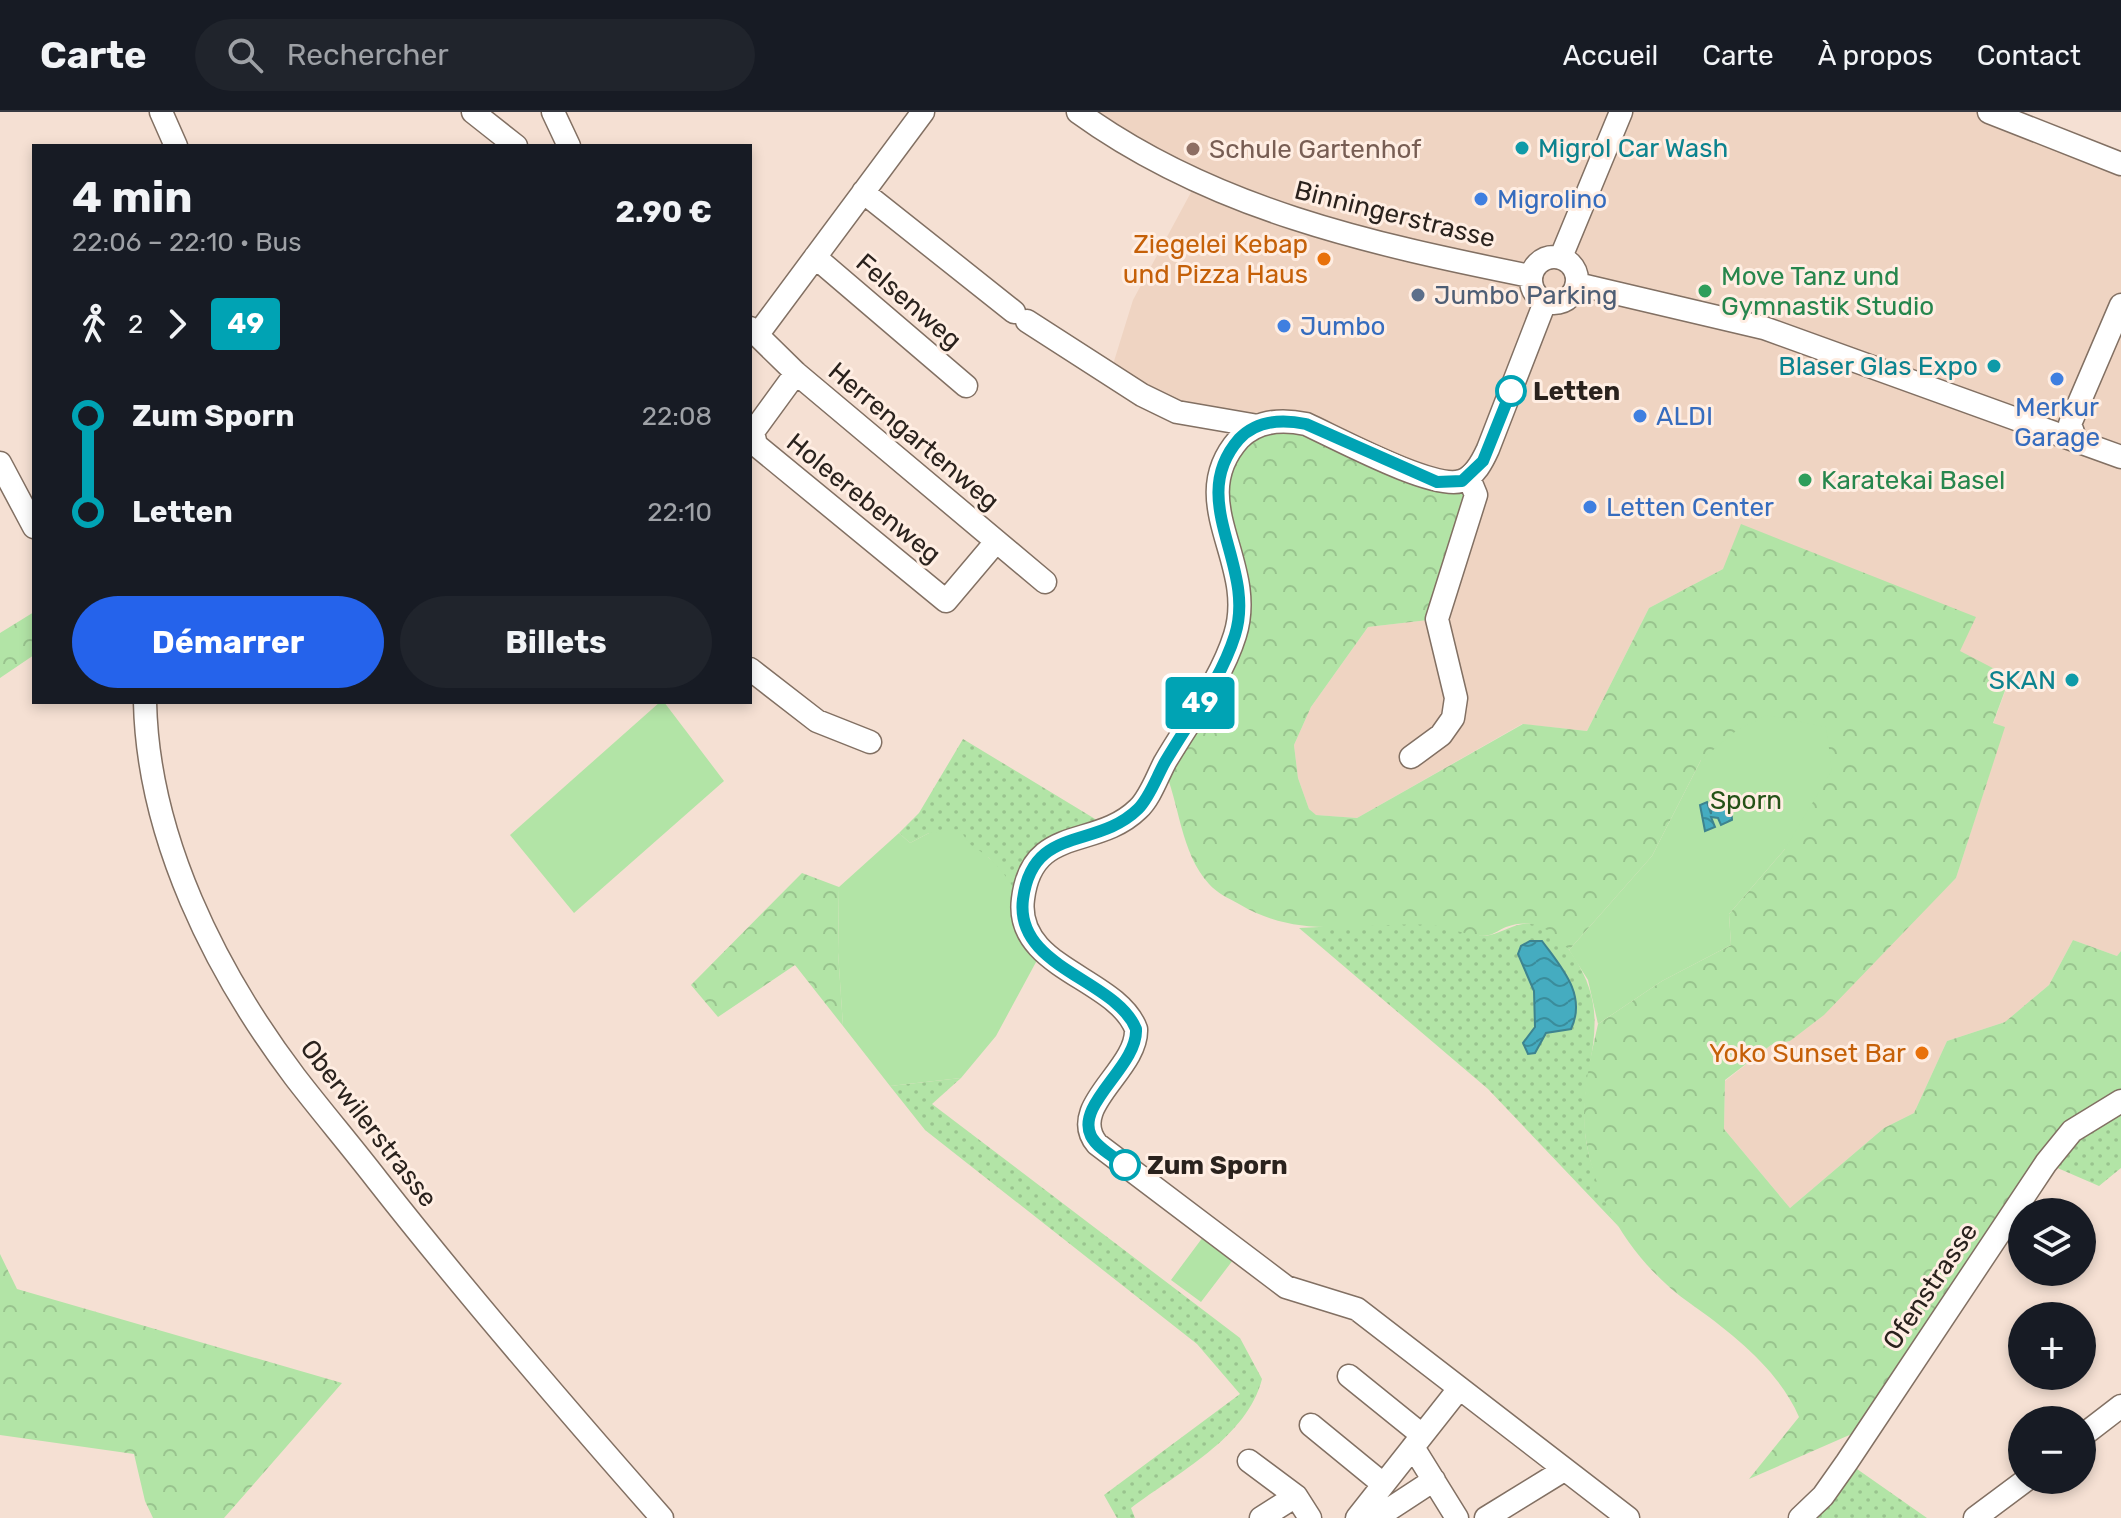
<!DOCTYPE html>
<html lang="fr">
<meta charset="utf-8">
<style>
:root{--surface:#171b24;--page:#20242c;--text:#f1f3f6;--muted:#9ea1a6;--line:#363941;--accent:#2563eb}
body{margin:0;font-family:Rubik,sans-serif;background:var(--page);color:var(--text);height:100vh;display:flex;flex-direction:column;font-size:30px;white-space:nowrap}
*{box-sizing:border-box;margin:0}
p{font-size:26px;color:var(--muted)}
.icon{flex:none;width:44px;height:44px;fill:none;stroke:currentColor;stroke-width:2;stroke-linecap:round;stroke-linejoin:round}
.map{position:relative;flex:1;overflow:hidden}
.details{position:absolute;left:32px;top:32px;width:720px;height:560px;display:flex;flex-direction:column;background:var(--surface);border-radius:0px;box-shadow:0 4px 12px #0003}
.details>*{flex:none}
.badge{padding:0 16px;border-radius:6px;font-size:28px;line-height:52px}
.tools{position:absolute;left:2008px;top:1086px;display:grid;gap:16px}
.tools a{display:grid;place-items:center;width:88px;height:88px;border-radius:50%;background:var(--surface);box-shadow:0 4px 12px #0003;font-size:40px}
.map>.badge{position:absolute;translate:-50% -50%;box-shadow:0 0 0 4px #fff}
.legs{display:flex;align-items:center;gap:12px;height:88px;padding:0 40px;font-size:26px}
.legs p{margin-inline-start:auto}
.head{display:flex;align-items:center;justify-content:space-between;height:136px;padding:0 40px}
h1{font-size:44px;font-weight:700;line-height:60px}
.cta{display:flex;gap:16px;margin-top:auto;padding:16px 40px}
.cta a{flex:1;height:92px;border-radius:48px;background:var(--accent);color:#fff;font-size:32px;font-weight:700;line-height:92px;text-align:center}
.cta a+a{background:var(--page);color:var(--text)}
ul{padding:0 40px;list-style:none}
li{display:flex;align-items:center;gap:28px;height:96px;font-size:30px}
li i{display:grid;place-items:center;width:12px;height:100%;margin:0 10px;background:currentColor}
li i::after{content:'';width:20px;height:20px;margin:-10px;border:6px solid;border-radius:50%;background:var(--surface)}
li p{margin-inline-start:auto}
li:first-child i{background:linear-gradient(#0000 50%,currentColor 0)}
li:last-child i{background:linear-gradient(currentColor 50%,#0000 0)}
header{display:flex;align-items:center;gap:48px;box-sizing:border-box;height:112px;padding:0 40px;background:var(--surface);border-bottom:2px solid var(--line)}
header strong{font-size:38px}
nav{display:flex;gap:44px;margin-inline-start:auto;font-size:28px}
.search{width:560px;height:72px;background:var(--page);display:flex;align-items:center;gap:20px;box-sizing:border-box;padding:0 28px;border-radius:44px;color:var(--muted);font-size:30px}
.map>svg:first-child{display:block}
.built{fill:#efd4c2}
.grass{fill:url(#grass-dots)}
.forest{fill:url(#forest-crowns)}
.green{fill:#b2e4a6}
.water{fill:url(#water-waves);stroke:#3d838f;stroke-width:2}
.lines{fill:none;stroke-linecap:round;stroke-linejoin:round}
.minor-casing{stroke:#827063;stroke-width:25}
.minor{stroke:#fff;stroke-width:22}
.line-1-casing{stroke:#fff;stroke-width:18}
.line-1{stroke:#00a3b4;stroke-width:12}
.culture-dot{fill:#0f9aa8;stroke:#ffeee3;stroke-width:3}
.education-dot{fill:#8d6e63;stroke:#ffeee3;stroke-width:3}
.shop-dot{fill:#3f7fe0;stroke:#ffeee3;stroke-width:3}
.food-dot{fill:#e8710a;stroke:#ffeee3;stroke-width:3}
.leisure-dot{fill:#2e9e5b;stroke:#ffeee3;stroke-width:3}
.service-dot{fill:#5c6f8a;stroke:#ffeee3;stroke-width:3}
.stop-1-dot{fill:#fff;stroke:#00a3b4;stroke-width:4}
.labels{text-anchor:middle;stroke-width:6;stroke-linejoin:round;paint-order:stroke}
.culture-label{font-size:26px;fill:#0d838f;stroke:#ffeee3;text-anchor:end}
.education-label{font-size:26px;fill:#785e54;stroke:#ffeee3;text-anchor:start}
.shop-label{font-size:26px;fill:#366cbe;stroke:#ffeee3;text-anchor:start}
.street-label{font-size:26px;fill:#2a221d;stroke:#ffeee3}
.food-label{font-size:26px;fill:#c56008;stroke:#ffeee3;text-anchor:end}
.leisure-label{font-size:26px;fill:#27864d;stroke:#ffeee3;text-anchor:start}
.service-label{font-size:26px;fill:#4e5e75;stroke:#ffeee3;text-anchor:start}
.stop-label{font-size:26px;font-weight:bold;fill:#2a221d;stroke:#ffeee3;text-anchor:start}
.park-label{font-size:26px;fill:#245217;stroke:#ffeee3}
</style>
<header>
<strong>Carte</strong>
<div class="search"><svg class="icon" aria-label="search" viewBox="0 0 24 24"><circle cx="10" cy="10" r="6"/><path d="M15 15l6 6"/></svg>Rechercher</div>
<nav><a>Accueil</a><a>Carte</a><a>À propos</a><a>Contact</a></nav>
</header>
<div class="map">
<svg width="2121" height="1406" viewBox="0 0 2121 1406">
<defs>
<pattern id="grass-dots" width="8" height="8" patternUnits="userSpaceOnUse" patternTransform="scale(2)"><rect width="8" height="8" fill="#b2e4a6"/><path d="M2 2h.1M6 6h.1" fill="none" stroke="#99c38e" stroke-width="1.8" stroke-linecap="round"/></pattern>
<pattern id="forest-crowns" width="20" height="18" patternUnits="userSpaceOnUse" patternTransform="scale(2)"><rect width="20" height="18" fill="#b2e4a6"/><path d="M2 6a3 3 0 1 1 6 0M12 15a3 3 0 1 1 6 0" fill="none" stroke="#99c38e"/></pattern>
<pattern id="water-waves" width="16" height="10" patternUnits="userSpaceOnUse" patternTransform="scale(2)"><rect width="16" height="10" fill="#45acc0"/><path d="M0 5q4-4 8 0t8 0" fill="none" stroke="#3a8c9b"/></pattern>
</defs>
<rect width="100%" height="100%" fill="#f5e0d3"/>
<path class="built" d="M1078 0H1989L2121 52V839L2117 844 2073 828 2049 873 2005 910 1947 929 1914 1001 1884 1016 1790 1096 1724 1017 1725 969 1771 933 1790 929 1956 766 2004 616 1993 612 2010 566 1723 457 1649 496 1587 619 1522 612 1357 706 1315 703 1309 697 1298 666 1294 633 1311 595 1368 515 1437 507 1476 383 1177 300 1110 262 1133 188 1196 71Z"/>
<path class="grass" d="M963 627 1110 716 1059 731 1022 789 989 746 929 721 910 731 899 721 919 701Z
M1400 811C1416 812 1433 811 1448 814 1461 817 1477 826 1490 823 1508 819 1522 806 1542 814 1555 819 1564 831 1572 842 1617 909 1580 948 1585 1018 1587 1052 1605 1085 1619 1115L1488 977 1299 816Z
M961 966 932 992 1240 1226 1262 1267C1247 1326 1177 1361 1131 1396L1135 1406H1117L1104 1383 1240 1282 1197 1232 925 1018 890 974Z
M2121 989V1056L2099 1074 2046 1051Z
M1847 1350 1927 1406H1800Z"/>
<path class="forest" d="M1284 307 1436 370 1469 366 1437 507 1368 515 1311 595 1294 633 1298 666 1309 697 1316 703 1357 706 1523 612 1587 619 1649 496 1723 457 1741 412 1976 505 1960 539 2010 565 1993 611 2005 615 1956 766 1824 903 1790 929 1771 933 1725 968 1724 1017 1790 1096 1884 1016 1914 1001 1947 929 2005 910 2049 873 2073 828 2117 844 2121 839V989L2073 1019 1854 1321 1749 1367 1799 1305C1779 1258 1732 1221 1691 1192 1636 1154 1593 1088 1585 1021 1581 985 1590 948 1598 912L1662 869 1731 833 1729 802 1785 737 1701 648 1652 744 1569 838C1551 817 1534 805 1506 815 1500 817 1495 822 1489 823 1472 827 1448 814 1430 813 1359 809 1303 830 1239 792 1228 786 1217 781 1209 772 1180 740 1180 692 1163 654L1235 524 1223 415 1229 339Z
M34 500V543L0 566V521Z
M802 761 839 775 838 839 843 914 795 853 718 905 691 873Z
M0 1142 17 1177 342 1271 224 1406H153L145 1389 134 1342 0 1323Z"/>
<path class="green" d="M660 590H664L724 669 574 801 510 723Z
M1767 603 1826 615 1832 658 1785 737 1729 802 1731 833 1662 869 1598 912 1588 868 1569 838 1652 744 1701 648 1736 619Z
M960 717C973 741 974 732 990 747 1017 771 1029 807 1042 839L996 924 961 966 890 974 843 914 838 840 839 775 899 721 910 731 929 721Z
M1203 1125 1233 1148 1201 1190 1171 1168Z"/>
<path class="water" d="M1721 684 1731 693 1732 708 1721 713 1718 706 1711 705 1715 715 1705 719 1700 693 1707 690 1711 702 1712 687Z
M1530 829H1542C1562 856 1587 883 1571 917L1546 921 1535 941 1528 942 1523 931 1535 915 1534 879 1518 842 1521 834Z"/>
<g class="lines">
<defs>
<path id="minor" d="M161 0 176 34
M473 0 516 34
M553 0 569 34
M1078 0C1212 97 1371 132 1530 164
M1989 0 2121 52
M863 80 1014 200
M1531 168a23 23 0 1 1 46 0a23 23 0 1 1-46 0Z
M815 145 966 274
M1561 145 1621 0
M1577 172 1764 216 2121 345
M1545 190 1488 337C1483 348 1475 365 1461 369 1433 378 1337 326 1306 312 1282 307 1257 308 1239 327 1183 390 1258 450 1235 523 1221 568 1189 609 1165 650 1157 665 1150 686 1138 697 1096 738 1032 712 1023 787 1014 856 1117 866 1136 917 1138 958 1066 995 1097 1032L1286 1175 1357 1197 1628 1406
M1027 209 1142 283 1177 300 1258 314
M750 216 796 261 1045 470
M758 222 923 0
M796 261 753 320 756 333 946 489 995 431
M2076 329 2070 312 2121 193
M0 351 34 415
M750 557 817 609 870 630
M145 590C148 725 215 859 295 965 322 1000 351 1034 378 1069 469 1185 565 1296 662 1406
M1411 645 1441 623 1453 606 1456 586 1437 507 1476 383 1469 366
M1349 1264 1422 1323
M1311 1313 1383 1372
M2082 1324 2121 1294
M1413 1335 1457 1406
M1249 1349 1296 1384
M1261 1406 1296 1384 1310 1406
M1357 1406 1458 1278
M1376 1406 1434 1368
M1486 1406 1564 1358
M1800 1406 1823 1384 1847 1350 2046 1051 2072 1019 2121 989
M1975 1406 2026 1368"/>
</defs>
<use href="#minor" class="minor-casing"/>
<use href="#minor" class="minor"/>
</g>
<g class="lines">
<defs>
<path id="line-1" d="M1125 1053C1114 1045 1097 1036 1091 1024 1075 992 1138 954 1136 917 1116 867 1014 856 1023 787 1033 712 1096 738 1138 697 1150 685 1157 664 1165 650 1189 609 1221 568 1235 523 1257 453 1185 389 1239 327 1257 308 1282 307 1306 312L1437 370 1462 369 1483 349 1511 279"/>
</defs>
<use href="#line-1" class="line-1-casing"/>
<use href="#line-1" class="line-1"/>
</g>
<g class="culture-dot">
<circle cx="1522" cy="36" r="8"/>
<circle cx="1994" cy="254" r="8"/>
<circle cx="2072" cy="568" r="8"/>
</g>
<circle class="education-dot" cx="1193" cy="37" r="8"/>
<g class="shop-dot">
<circle cx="1481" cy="87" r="8"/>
<circle cx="1284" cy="214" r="8"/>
<circle cx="2057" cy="267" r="8"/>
<circle cx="1640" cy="304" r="8"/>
<circle cx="1590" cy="395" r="8"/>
</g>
<g class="food-dot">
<circle cx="1324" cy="147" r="8"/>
<circle cx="1922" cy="941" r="8"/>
</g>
<g class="leisure-dot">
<circle cx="1705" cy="179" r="8"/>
<circle cx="1805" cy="368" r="8"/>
</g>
<circle class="service-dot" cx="1418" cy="183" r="8"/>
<g class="stop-1-dot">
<circle cx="1511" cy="279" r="14"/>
<circle cx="1125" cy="1053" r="14"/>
</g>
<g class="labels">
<g class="culture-label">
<text x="1538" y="45" text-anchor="start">Migrol Car Wash</text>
<text x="1978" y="263">Blaser Glas Expo</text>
<text x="2056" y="577">SKAN</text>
</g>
<g class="education-label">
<text x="1209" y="46">Schule Gartenhof</text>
</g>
<g class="shop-label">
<text x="1497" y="96">Migrolino</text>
<text x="1300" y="223">Jumbo</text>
<text x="2057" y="304" text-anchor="middle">Merkur<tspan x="2057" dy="30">Garage</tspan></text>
<text x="1656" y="313">ALDI</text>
<text x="1606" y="404">Letten Center</text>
</g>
<g class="street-label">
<text transform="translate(1395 102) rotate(14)" y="9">Binningerstrasse</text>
<text transform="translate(909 189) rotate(41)" y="9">Felsenweg</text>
<text transform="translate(914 324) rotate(40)" y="9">Herrengartenweg</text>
<text transform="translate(864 386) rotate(39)" y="9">Holeerebenweg</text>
<text transform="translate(369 1011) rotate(52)" y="9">Oberwilerstrasse</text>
<text transform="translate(1930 1174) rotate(-56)" y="9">Ofenstrasse</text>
</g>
<g class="food-label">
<text x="1308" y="141">Ziegelei Kebap<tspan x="1308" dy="30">und Pizza Haus</tspan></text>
<text x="1906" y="950">Yoko Sunset Bar</text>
</g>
<g class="leisure-label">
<text x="1721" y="173">Move Tanz und<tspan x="1721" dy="30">Gymnastik Studio</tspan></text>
<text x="1821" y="377">Karatekai Basel</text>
</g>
<g class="service-label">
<text x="1434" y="192">Jumbo Parking</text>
</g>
<g class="stop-label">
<text x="1533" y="288">Letten</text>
<text x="1147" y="1062">Zum Sporn</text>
</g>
<g class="park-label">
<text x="1746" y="697">Sporn</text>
</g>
</g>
</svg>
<div class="tools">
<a><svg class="icon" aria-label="layers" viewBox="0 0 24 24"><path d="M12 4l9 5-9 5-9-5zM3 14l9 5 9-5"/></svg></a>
<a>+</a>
<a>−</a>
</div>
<b class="badge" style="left:1200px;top:591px;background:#00a3b4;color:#fff">49</b>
<section class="details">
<div class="head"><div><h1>4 min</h1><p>22:06 – 22:10 · Bus</p></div><b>2.90 €</b></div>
<div class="legs"><svg class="icon" aria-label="walk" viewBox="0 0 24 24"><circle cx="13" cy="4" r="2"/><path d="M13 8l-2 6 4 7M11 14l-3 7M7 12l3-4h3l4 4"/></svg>2<svg class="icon" aria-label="forward" viewBox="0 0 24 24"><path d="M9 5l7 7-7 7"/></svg><b class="badge" style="background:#00a3b4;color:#fff">49</b></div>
<ul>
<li><i style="color:#00a3b4"></i><b>Zum Sporn</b><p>22:08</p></li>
<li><i style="color:#00a3b4"></i><b>Letten</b><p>22:10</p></li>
</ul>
<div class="cta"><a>Démarrer</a><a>Billets</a></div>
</section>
</div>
